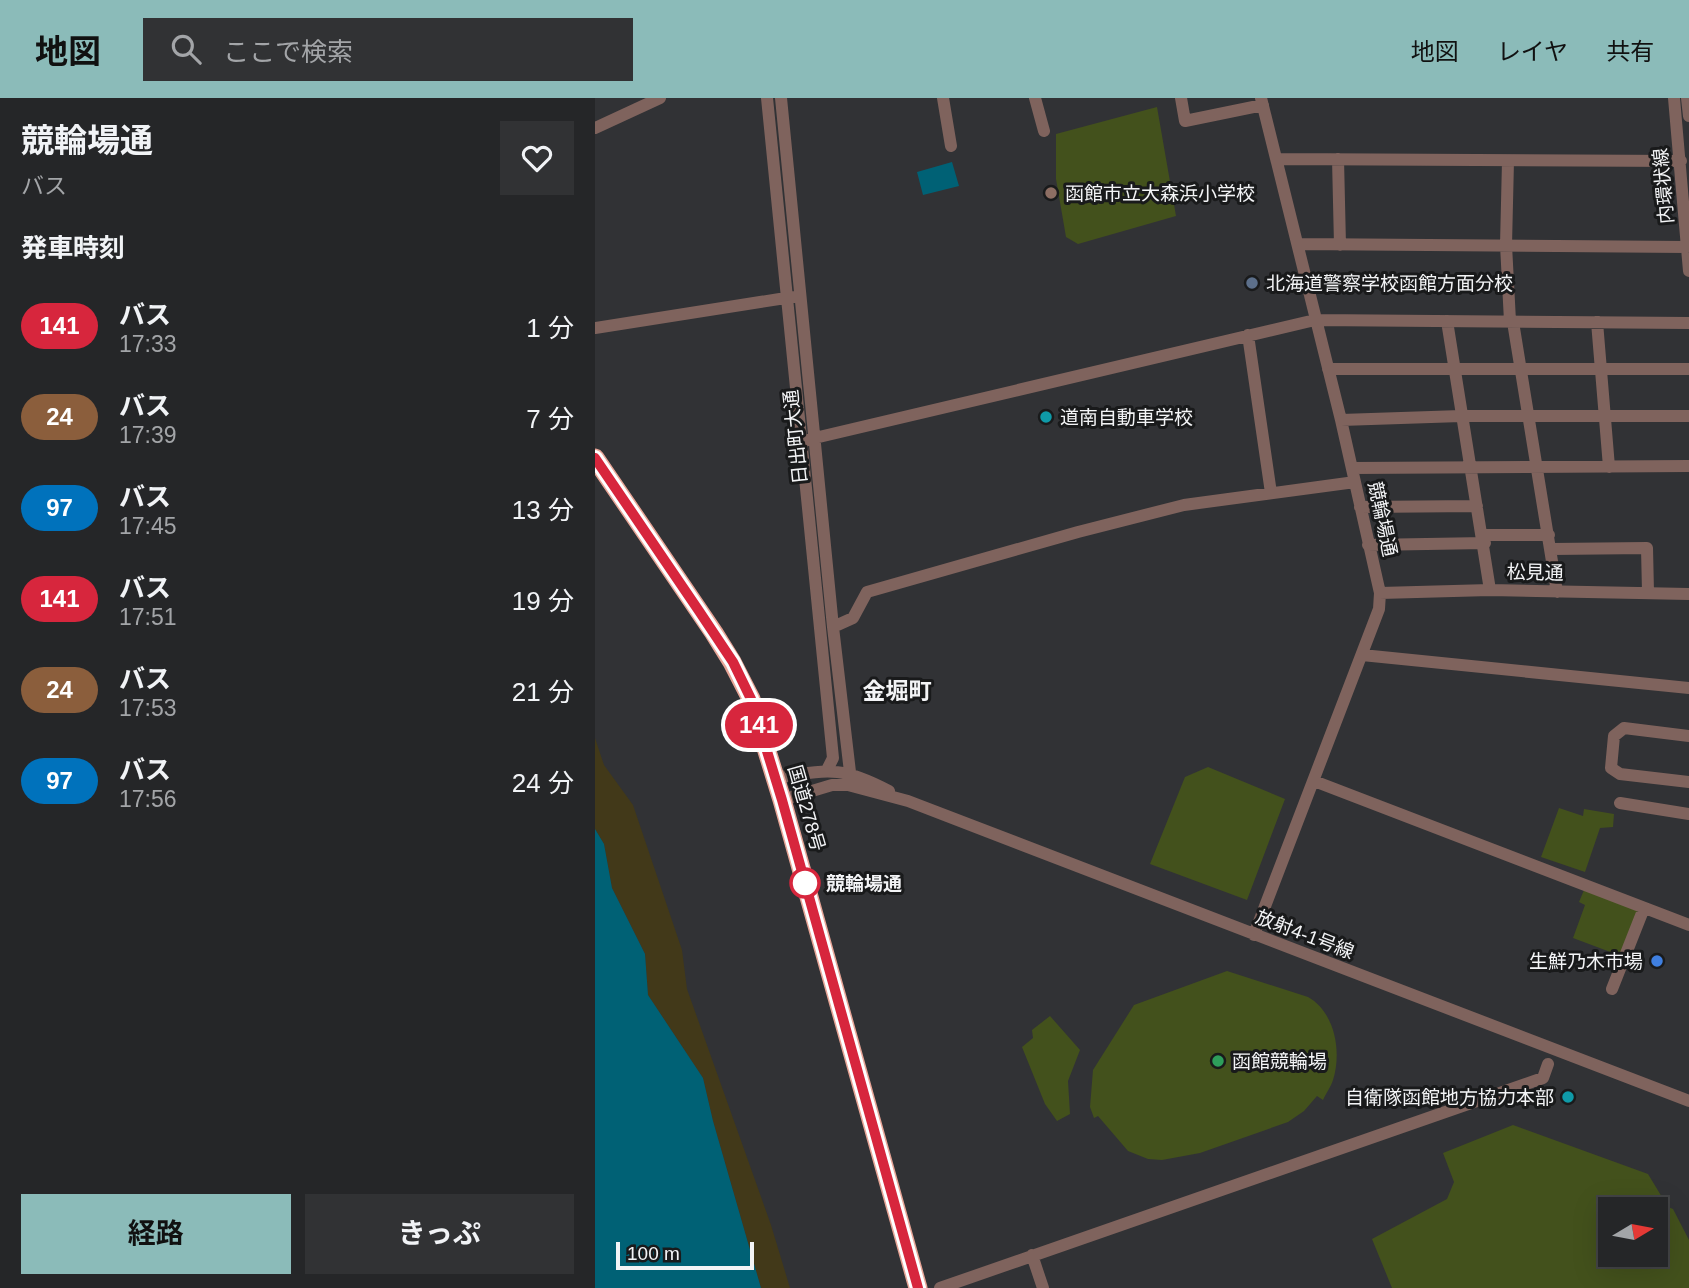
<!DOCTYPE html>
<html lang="ja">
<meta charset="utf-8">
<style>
:root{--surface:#252628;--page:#313234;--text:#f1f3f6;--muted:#a3a5a8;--line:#424345;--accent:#8bbbb9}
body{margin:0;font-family:Arial,"Noto Sans JP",sans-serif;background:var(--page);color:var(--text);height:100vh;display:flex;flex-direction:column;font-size:26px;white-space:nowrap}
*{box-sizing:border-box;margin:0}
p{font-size:23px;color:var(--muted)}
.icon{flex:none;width:38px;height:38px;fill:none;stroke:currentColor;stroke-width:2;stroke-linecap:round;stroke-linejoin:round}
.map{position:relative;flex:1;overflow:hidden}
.drawer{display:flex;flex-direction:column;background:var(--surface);width:595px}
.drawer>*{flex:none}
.badge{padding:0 14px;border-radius:23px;font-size:24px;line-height:46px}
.needle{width:46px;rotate:80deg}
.tools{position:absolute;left:1003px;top:1099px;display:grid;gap:14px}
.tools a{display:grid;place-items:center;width:70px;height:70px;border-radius:0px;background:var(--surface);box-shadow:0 7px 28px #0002,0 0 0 2px var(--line);font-size:35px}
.scale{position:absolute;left:21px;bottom:18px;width:138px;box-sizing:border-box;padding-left:7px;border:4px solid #f3f4f6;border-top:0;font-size:19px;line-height:24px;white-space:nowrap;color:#f3f4f6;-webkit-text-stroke:5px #191a1b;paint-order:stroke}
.map>.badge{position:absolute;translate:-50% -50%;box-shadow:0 0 0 4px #fff}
h2{padding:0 21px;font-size:26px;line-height:63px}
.round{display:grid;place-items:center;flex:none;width:74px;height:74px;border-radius:0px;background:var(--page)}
.overview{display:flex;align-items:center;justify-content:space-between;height:119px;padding:0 21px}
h1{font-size:33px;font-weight:700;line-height:52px}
.button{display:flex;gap:14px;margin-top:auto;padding:14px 21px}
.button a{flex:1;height:80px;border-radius:0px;background:var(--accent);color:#111;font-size:28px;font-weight:700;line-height:80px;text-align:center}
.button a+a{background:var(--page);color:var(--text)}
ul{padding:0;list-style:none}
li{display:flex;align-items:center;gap:21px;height:91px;padding:0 21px}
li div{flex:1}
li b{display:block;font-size:26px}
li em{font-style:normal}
li .badge{min-width:77px;font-weight:700;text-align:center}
header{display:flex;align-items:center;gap:42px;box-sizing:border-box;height:98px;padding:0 35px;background:var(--accent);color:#111}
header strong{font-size:33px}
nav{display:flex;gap:38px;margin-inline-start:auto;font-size:24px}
.search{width:490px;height:63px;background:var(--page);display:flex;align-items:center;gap:18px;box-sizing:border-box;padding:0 24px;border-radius:0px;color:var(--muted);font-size:26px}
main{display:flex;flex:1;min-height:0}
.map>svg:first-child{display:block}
.green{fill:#43511c;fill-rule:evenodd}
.sand{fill:#423919}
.water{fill:#006175}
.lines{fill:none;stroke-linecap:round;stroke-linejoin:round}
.minor{stroke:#7f635d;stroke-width:12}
.highway{stroke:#e8a597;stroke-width:19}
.line-casing{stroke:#fff;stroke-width:16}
.line{stroke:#d7263d;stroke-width:10}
.education-dot{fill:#8d6e63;stroke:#191a1b;stroke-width:2.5}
.service-dot{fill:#5c6f8a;stroke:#191a1b;stroke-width:2.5}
.culture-dot{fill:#0f9aa8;stroke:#191a1b;stroke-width:2.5}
.stop-dot{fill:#fff;stroke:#d7263d;stroke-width:3.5}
.shop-dot{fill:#3f7fe0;stroke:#191a1b;stroke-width:2.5}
.leisure-dot{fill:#2e9e5b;stroke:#191a1b;stroke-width:2.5}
.labels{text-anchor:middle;stroke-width:6;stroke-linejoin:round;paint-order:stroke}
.street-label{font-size:19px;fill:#f3f4f6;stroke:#191a1b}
.poi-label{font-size:19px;fill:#f3f4f6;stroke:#191a1b;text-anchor:start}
.stop-label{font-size:19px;font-weight:bold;fill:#f3f4f6;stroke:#191a1b;text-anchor:start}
.quarter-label{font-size:23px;font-weight:bold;fill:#f3f4f6;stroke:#191a1b}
</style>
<header>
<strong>地図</strong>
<div class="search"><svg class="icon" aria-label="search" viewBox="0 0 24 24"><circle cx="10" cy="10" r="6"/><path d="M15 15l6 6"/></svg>ここで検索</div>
<nav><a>地図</a><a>レイヤ</a><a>共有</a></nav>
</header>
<main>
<section class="drawer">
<div class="overview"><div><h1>競輪場通</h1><p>バス</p></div><a class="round"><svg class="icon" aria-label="heart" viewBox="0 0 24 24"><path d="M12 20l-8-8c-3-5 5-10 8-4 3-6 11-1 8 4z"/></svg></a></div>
<h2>発車時刻</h2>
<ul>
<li><span class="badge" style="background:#d7263d;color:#fff">141</span><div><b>バス</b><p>17:33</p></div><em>1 分</em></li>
<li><span class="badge" style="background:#8b5e3c;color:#fff">24</span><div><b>バス</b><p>17:39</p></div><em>7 分</em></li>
<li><span class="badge" style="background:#0072bc;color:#fff">97</span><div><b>バス</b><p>17:45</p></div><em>13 分</em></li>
<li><span class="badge" style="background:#d7263d;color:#fff">141</span><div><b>バス</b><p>17:51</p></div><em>19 分</em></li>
<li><span class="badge" style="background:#8b5e3c;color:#fff">24</span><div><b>バス</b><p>17:53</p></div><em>21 分</em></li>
<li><span class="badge" style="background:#0072bc;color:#fff">97</span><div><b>バス</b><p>17:56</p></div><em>24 分</em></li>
</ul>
<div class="button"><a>経路</a><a>きっぷ</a></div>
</section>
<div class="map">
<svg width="1094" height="1190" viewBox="0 0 1094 1190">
<rect width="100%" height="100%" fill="#313235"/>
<path class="green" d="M562 9 581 118 483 146 471 139 461 81V36Z
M613 669 690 701 652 802 555 766 590 679Z
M964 710 988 718 989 711 1019 716 1018 729 1005 730 990 774 946 759Z
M989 792 1043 812 1026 858 978 840 990 807 984 804Z
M632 873 713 899C740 914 747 954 738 982 736 989 731 995 728 1002L722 998 709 1013 693 1024 605 1055 567 1062 553 1061 533 1053 503 1018 499 1020 495 1009 498 972 539 907Z
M455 918 485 952 473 983 475 1016 462 1023 450 1006 427 949 438 940 437 932Z
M918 1027 1053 1076 1073 1109 1078 1111 1094 1142V1190H797L777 1141 852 1101 859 1084 848 1055ZM1015 1111H1060V1157H1015Z"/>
<path class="sand" d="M0 640 9 667 38 707 87 852 92 891 176 1127 195 1190H166L118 1023 108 980 53 897 50 856 17 790 9 746 0 731Z"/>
<path class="water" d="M357 64 364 88 328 97 322 74Z
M0 731 9 746 17 790 50 856 53 897 108 980 118 1023 166 1190H0Z"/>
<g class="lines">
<path class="minor" d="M172 0 238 660 232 672
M186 0 238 529 255 674
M348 0 356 48
M440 0 449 33
M586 0 590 23 668 7
M1079 0 1094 173
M1092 0 1094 18
M0 30 65 0
M682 61 1086 63
M743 61 745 147
M913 63 911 147 915 223
M703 146 1092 149
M852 223 895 492
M918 224 962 494
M1002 224 1014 369
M0 230 197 199
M653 237 676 395
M733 271H1094
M746 322 866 318H1094
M207 343 720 222 1094 225
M757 370 1094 368
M765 409 882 408
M888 437H954
M773 447 890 445
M957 451 1052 450 1053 494
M785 495 895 492 1094 496
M238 529 258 520 272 494 483 434 589 407 760 384
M767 557 1094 590
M1094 638 1029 630 1019 638 1016 670 1025 676 1094 684
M180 680C233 672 245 667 294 693
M719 683 1094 827
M187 702 237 687H253L313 703 1094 1003
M1025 705 1094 716
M659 837 784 511 785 495 746 322 666 0
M1017 891 1049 810
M437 1157 448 1190
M345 1190 948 980 953 966"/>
<path class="highway" d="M0 360 119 535 137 564 156 601 187 702 323 1190"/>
</g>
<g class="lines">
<defs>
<path id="line" d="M0 360 104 513 138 564 156 601 187 702 323 1190"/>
</defs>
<use href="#line" class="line-casing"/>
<use href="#line" class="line"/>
</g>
<circle class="education-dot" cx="456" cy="95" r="7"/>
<circle class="service-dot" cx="657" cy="185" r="7"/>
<g class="culture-dot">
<circle cx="451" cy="319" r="7"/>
<circle cx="973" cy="999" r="7"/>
</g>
<circle class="stop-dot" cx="210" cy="785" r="14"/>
<circle class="shop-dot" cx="1062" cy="863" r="7"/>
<circle class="leisure-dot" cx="623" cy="963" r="7"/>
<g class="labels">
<g class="street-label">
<text transform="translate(1068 88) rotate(-95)" y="7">内環状線</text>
<text transform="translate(200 339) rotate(-96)" y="7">日出町大通</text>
<text transform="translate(788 421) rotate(78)" y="7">競輪場通</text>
<text transform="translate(940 474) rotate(1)" y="7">松見通</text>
<text transform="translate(212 710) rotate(74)" y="7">国道278号</text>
<text transform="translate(710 836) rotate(21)" y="7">放射4-1号線</text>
</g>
<g class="poi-label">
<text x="470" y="102">函館市立大森浜小学校</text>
<text x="671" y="192">北海道警察学校函館方面分校</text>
<text x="465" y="326">道南自動車学校</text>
<text x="1048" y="870" text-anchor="end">生鮮乃木市場</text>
<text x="637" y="970">函館競輪場</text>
<text x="959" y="1006" text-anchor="end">自衛隊函館地方協力本部</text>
</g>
<g class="stop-label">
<text x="231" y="792">競輪場通</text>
</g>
<g class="quarter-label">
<text x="302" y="601">金堀町</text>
</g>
</g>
</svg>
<div class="tools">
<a><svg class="needle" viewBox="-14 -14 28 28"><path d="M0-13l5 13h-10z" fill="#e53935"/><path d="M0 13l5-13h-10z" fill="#a3a5a8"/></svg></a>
</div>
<div class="scale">100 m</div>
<b class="badge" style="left:164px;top:627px;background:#d7263d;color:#fff">141</b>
</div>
</main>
